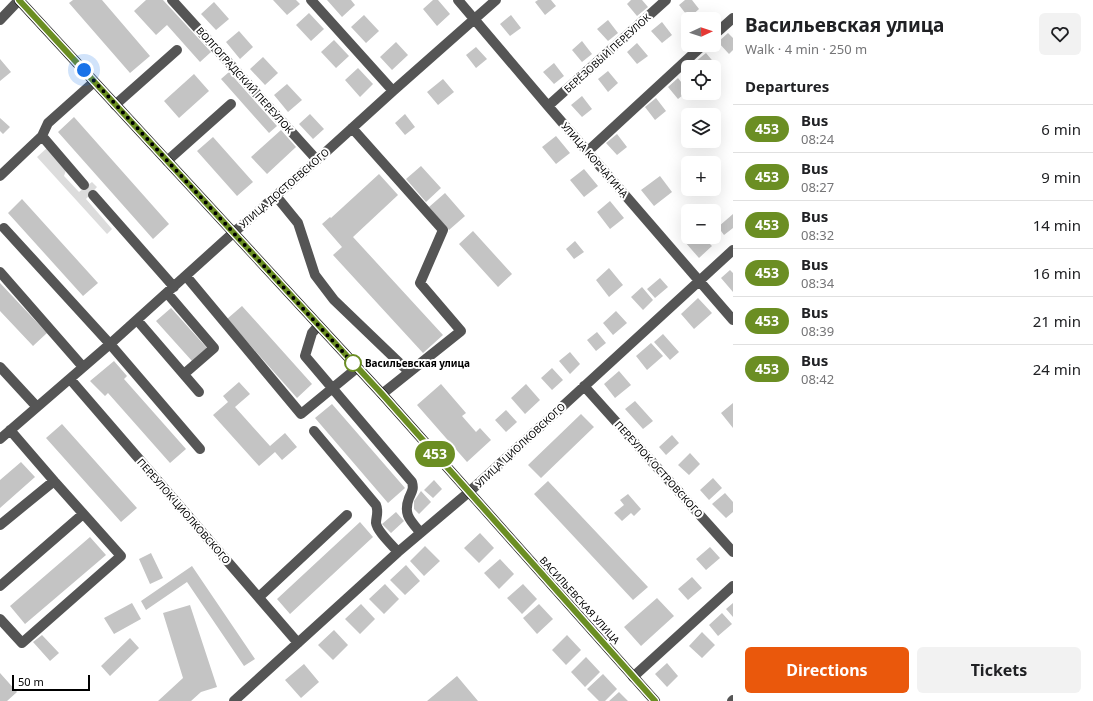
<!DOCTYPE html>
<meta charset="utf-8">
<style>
:root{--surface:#fff;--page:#f2f2f2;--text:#202124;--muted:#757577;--line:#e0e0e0;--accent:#ea580c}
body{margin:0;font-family:"Noto Sans",sans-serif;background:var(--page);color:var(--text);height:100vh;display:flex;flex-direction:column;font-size:15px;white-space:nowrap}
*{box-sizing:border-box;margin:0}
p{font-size:13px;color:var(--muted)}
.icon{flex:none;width:22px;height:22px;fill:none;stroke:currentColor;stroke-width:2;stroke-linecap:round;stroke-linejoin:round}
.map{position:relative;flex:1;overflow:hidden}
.drawer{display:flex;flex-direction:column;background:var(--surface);width:360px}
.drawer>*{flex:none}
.badge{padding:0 8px;border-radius:13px;font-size:14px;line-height:26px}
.needle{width:26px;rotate:87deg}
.tools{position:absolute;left:681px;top:12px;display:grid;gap:8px}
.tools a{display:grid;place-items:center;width:40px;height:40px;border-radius:6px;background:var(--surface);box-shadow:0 4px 16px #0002;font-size:20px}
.scale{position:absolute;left:12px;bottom:10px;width:78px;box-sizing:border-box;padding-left:4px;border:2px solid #000;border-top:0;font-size:11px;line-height:14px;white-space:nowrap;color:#000;-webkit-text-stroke:3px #fff;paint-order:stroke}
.you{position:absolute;width:20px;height:20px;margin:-10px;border:3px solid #fff;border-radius:50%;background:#1a73e8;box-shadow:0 0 0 6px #1a73e833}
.map>.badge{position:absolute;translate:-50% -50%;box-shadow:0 0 0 2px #fff}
h2{padding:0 12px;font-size:15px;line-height:36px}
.round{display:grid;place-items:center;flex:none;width:42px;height:42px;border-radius:6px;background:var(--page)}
.summary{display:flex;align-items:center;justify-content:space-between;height:68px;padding:0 12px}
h1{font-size:19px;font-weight:700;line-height:30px}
.cta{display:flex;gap:8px;margin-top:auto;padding:8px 12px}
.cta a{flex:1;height:46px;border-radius:6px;background:var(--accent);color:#fff;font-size:16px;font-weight:700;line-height:46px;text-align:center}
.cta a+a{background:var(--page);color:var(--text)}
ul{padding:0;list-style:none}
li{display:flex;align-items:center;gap:12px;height:48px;padding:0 12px;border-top:1px solid var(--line)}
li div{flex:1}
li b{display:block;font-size:15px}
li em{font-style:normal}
li .badge{min-width:44px;font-weight:700;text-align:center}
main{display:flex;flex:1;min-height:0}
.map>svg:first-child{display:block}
.green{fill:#dcdcdc}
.building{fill:#c4c4c4}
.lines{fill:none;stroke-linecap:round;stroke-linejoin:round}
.major-casing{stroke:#dbdbdb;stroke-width:11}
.minor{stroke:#555;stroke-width:10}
.major{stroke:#000;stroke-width:10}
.line-casing{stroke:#fff;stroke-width:9}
.line{stroke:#6b8e23;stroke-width:6}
.walk{stroke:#000;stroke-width:4;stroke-dasharray:0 7.2}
.stop-dot{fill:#fff;stroke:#6b8e23;stroke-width:2}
.labels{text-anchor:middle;stroke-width:4;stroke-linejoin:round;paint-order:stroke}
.street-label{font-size:10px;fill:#000;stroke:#fff}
.stop-label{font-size:10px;font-weight:bold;fill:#000;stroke:#fff;text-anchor:start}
</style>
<main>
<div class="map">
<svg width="733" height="701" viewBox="0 0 733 701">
<rect width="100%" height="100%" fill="#fff"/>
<path class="green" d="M47 148 66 170 64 176 79 192 92 182 97 187 86 199 112 229 107 234 37 157Z"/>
<path class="building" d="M73 0H102L150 56 130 73 69 3Z
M146 0H163L211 52 200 62 167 25 156 35 134 11Z
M273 0H296L300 4 287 15Z
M327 0H351L355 5 342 17Z
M433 0H438L450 14 437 26 423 9Z
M538 0H551L556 6 545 15 535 2Z
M631 0H642L648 7 637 16 627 4Z
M685 0H692L699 9 689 18 679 5Z
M214 2 229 19 216 30 201 14Z
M309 13 324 29 311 41 296 25Z
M364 15 379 31 366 43 351 27Z
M511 15 521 28 510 36 500 24Z
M608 20 618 33 608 41 597 29Z
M662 22 672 35 662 43 651 31Z
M239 31 253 47 240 59 226 42Z
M728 33 733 38V50L729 54 718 42Z
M334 40 349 56 336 68 321 52Z
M582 41 592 54 582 62 572 50Z
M396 42 408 55 392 70 380 57Z
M637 43 648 56 637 64 627 52Z
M476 47 487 59 476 68 466 55Z
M706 53 716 65 714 67H700L695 62Z
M263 57 278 73 265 85 250 69Z
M0 59 11 72 0 81Z
M554 63 564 76 554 84 543 72Z
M358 68 373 84 360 97 345 80Z
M608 71 618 83 608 92 598 79Z
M229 72 277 126 269 133 221 79Z
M194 74 209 91 179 118 164 101Z
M678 78 688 91 678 99 668 87Z
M443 79 454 92 438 105 427 92Z
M287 84 302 100 288 112 274 95Z
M582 96 592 109 582 117 571 105Z
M656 98 666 111 655 120 645 107Z
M310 114 324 129 313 139 299 124Z
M405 114 415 127 405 135 395 123Z
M74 117 169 224 153 239 58 132Z
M0 118 10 127 3 134 0 131Z
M281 130 296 147 267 174 251 157Z
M617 134 627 147 617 155 606 143Z
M556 136 570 153 556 164 542 147Z
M213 137 253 182 237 196 197 151Z
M421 166 441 188 426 202 406 179Z
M584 169 598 186 584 197 570 180Z
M379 174 398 195 353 237 443 335 423 353 333 255 342 247 322 224 330 217 331 218Z
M660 176 672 192 654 206 641 190Z
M445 193 465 216 449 230 429 207Z
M22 199 98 283 83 296 8 213Z
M610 201 624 218 610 229 597 212Z
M733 214V228L724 235 718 227Z
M473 231 512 274 498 287 459 244Z
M691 237H703L712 246 699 258 685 242Z
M575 241 584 252 574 259 566 249Z
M609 268 623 285 609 297 596 280Z
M730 270 733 273V292L721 278Z
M660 278 668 287 655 298 647 289Z
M0 283 47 333 33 346 0 311Z
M642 287 653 300 643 310 631 297Z
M698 298 712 313 694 329 681 314Z
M242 306 312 384 297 398 227 319Z
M171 308 207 348 192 361 156 321Z
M616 311 627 323 613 335 603 323Z
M597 332 606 343 596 351 587 340Z
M663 334 679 352 670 360 654 342Z
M651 343 663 356 647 370 636 356Z
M570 352 580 364 570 374 559 361Z
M114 361 127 376 124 379 186 449 170 463 108 393 105 396 90 381Z
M552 368 563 380 552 390 541 378Z
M619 371 631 385 615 398 604 384Z
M239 382 250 394 235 407 270 446 285 433 297 447 282 460 275 452 259 466 213 415 228 402 223 396Z
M441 384 466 413 462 416 476 432 480 428 491 440 467 462 417 405Z
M526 384 540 400 525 414 511 398Z
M635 401 653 421 643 429 625 409Z
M733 403V428L721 413Z
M332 404 405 488 388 503 315 418Z
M506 410 517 422 506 432 495 420Z
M581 414 594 427 541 478 528 465Z
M62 424 137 508 121 522 46 438Z
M672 435 679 443 666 455 659 447Z
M690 453 700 464 689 475 678 465Z
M21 462 35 477 0 508V480Z
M713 478 722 488 709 500 700 490Z
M434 480 442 489 433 498 424 490Z
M548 481 648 587 633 600 534 494Z
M421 491 431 502 419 514 414 509V501Z
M725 493 733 502V512L726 518 712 504Z
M628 494 641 509 634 516 631 513 622 521 614 513 624 505 620 500Z
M396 512 404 521 391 533 382 524Z
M360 522 373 537 290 614 277 599Z
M480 533 494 548 479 563 464 548Z
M90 537 106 555 25 624 10 606Z
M425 546 440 561 424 576 410 561Z
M710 547 720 558 706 570 696 559Z
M151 553 163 578 150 584 139 559Z
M500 559 514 574 499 589 484 573Z
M406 565 420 581 405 595 390 580Z
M192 566 255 659 244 666 187 582 146 610 141 601Z
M692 577 702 588 688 600 678 589Z
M385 584 399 599 384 614 369 599Z
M523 584 537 599 522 614 507 598Z
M657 598 674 616 641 646 624 627Z
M132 603 141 619 114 634 104 618Z
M733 603V617L726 609Z
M361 604 375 619 360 634 345 619Z
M539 604 553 619 537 634 523 618Z
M190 605 217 687 201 692 191 701H158L183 678 163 613Z
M722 613 732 624 718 636 709 625Z
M334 630 348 645 333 660 318 645Z
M702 632 715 645 702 658 689 646Z
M42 635 59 653 50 661 33 642Z
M567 635 581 650 566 665 552 650Z
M130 638 139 648 110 676 101 666Z
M586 657 600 672 585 687 571 672Z
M667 663 678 676 667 687 655 674Z
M304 664 319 682 301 698 285 680Z
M0 673 17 692 7 701H0Z
M603 674 617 689 605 701H599L587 689Z
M457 676 478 701H427Z
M619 692 628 701H609Z"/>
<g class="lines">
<defs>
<path id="major" d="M19 0 382 394 655 701"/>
</defs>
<use href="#major" class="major-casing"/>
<path class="minor" d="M172 0 317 160
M311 0 393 91
M458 0 548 106 733 320
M0 20 19 0
M714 35 733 18
M115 105 177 50
M548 106 666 0
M352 128 443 230 420 283 461 331 382 394
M42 136 84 185
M588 151 703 45
M167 161 231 104
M0 176 42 136 48 123 94 82
M93 195 174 287
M276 196 298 223 315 275 334 300 409 372
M4 228 110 344 200 449
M0 272 83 367
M186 276 301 414 357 368
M167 293 214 348 184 374
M137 320 199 392
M318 326 312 333 305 356 412 482C414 489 412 491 409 498 403 514 410 520 420 532
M0 367 37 407
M70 379 298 643
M584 386 733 552
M314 431 376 505C379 512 376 517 376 523 377 531 392 545 398 552
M0 439 110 344 233 233 317 160 393 91 496 0
M0 525 54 481
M0 586 83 514
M259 597 347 515
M0 619 22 643 121 556 54 481 10 430
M633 677 733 586
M234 701 398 552 469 492 733 250
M732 701 733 700"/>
<use href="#major" class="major"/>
</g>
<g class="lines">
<defs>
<path id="line" d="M19 0 382 394 655 701"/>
</defs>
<use href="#line" class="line-casing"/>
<use href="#line" class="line"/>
<path class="walk" d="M84 70 353 363"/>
</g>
<circle class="stop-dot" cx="353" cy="363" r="8"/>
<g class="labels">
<g class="street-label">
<text transform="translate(607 53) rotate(-42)" y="4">БЕРЁЗОВЫЙ ПЕРЕУЛОК</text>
<text transform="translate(245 80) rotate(48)" y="4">ВОЛГОГРАДСКИЙ ПЕРЕУЛОК</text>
<text transform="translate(595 160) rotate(49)" y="4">УЛИЦА КОРЧАГИНА</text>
<text transform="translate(284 188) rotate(-41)" y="4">УЛИЦА ДОСТОЕВСКОГО</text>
<text transform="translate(520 445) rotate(-43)" y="4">УЛИЦА ЦИОЛКОВСКОГО</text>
<text transform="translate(659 469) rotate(48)" y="4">ПЕРЕУЛОК ОСТРОВСКОГО</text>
<text transform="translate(184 511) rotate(49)" y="4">ПЕРЕУЛОК ЦИОЛКОВСКОГО</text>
<text transform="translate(580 600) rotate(48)" y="4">ВАСИЛЬЕВСКАЯ УЛИЦА</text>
</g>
<g class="stop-label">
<text x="365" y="367">Васильевская улица</text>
</g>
</g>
</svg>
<div class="tools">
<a><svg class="needle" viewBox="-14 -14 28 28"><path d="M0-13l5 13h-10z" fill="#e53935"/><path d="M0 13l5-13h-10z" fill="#757577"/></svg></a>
<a><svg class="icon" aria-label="locate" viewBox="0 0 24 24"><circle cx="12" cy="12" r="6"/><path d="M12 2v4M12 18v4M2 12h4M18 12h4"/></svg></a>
<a><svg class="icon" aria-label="layers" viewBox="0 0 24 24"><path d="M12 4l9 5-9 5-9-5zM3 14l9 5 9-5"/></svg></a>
<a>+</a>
<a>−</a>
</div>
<div class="scale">50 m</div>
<div class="you" style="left:84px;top:70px"></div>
<b class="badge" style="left:435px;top:454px;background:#6b8e23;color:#fff">453</b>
</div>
<section class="drawer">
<div class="summary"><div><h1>Васильевская улица</h1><p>Walk · 4 min · 250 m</p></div><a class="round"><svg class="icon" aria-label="heart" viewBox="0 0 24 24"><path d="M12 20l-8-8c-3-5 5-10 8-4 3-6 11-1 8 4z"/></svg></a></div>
<h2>Departures</h2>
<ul>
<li><span class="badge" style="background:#6b8e23;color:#fff">453</span><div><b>Bus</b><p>08:24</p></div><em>6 min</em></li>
<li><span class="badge" style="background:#6b8e23;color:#fff">453</span><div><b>Bus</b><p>08:27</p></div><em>9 min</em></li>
<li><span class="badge" style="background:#6b8e23;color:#fff">453</span><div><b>Bus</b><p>08:32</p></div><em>14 min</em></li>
<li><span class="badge" style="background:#6b8e23;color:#fff">453</span><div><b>Bus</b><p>08:34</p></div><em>16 min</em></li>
<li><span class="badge" style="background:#6b8e23;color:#fff">453</span><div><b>Bus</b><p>08:39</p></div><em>21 min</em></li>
<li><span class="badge" style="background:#6b8e23;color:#fff">453</span><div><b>Bus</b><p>08:42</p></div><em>24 min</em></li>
</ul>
<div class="cta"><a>Directions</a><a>Tickets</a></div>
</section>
</main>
